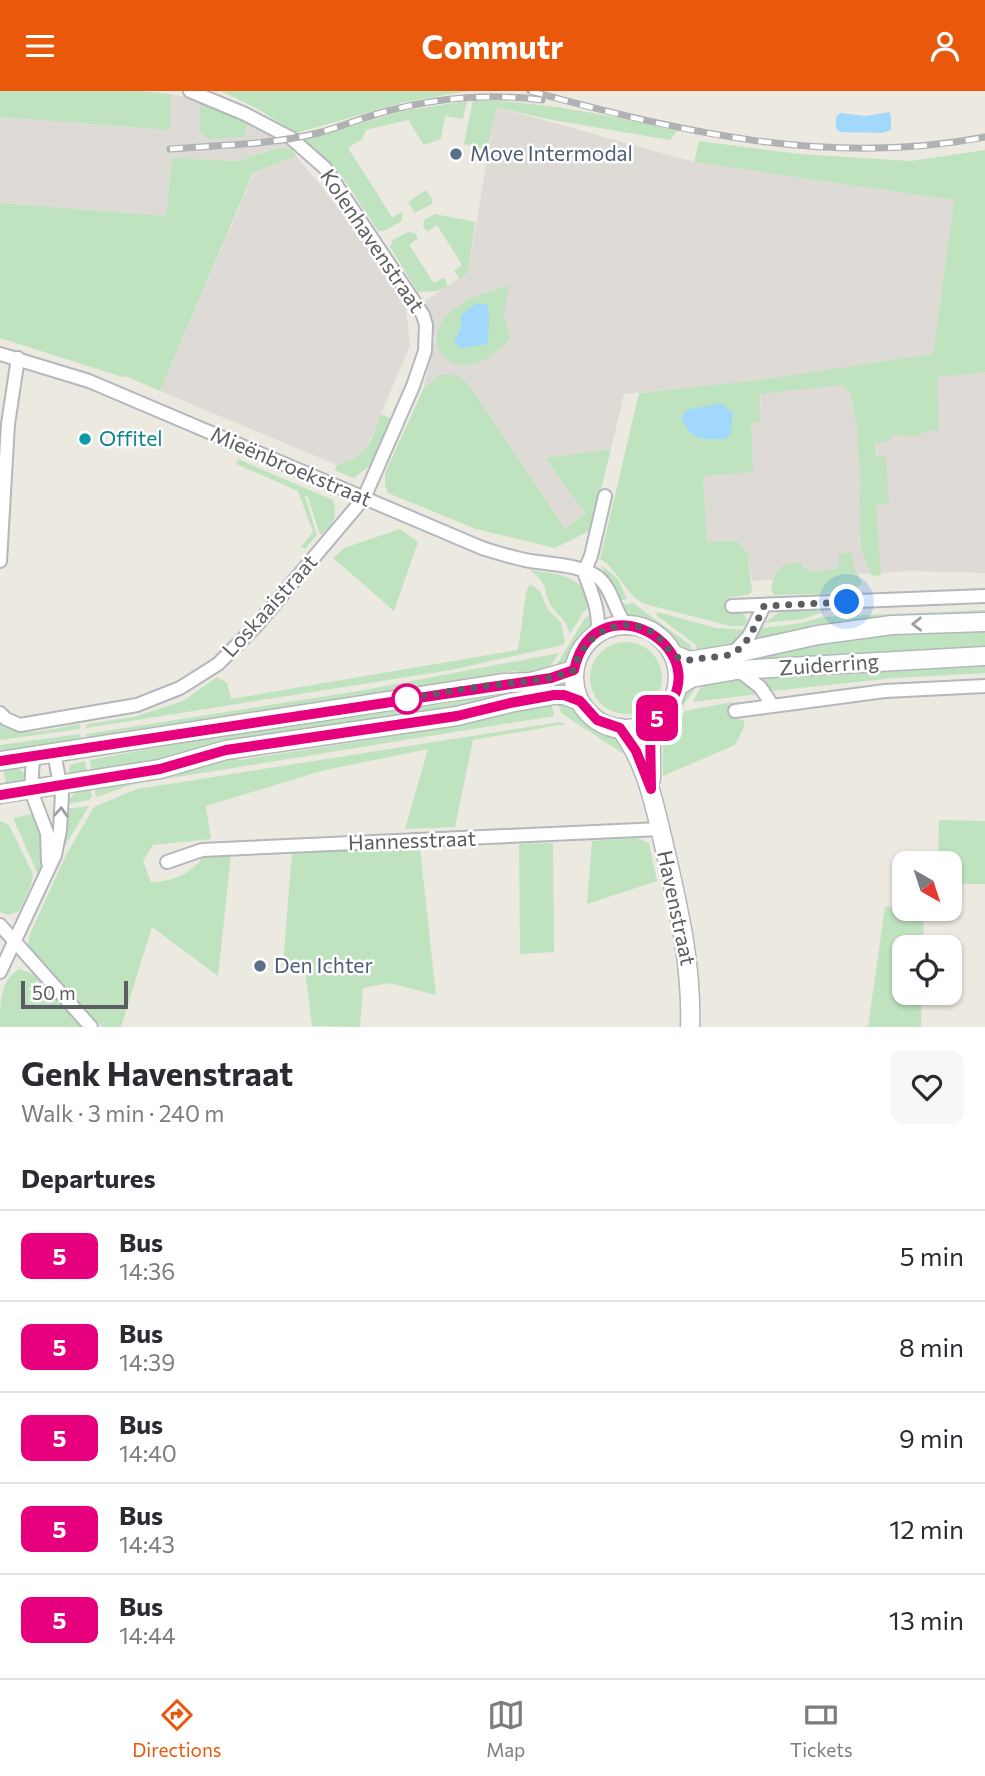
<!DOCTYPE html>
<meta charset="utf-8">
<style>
:root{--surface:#fff;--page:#f7f7f7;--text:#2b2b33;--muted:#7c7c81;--line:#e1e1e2;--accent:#ea580c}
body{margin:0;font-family:Commissioner,sans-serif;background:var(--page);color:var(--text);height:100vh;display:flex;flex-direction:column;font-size:26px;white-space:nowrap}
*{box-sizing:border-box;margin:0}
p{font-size:23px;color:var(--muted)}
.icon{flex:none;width:38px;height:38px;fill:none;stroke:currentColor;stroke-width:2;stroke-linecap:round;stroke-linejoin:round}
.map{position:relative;height:936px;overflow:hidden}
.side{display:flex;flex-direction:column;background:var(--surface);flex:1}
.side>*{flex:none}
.badge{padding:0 14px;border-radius:10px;font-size:24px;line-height:46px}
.needle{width:46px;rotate:141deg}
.tools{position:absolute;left:892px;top:760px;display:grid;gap:14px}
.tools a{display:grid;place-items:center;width:70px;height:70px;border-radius:14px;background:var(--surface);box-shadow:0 2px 5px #0004;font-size:35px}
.scale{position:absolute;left:21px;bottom:18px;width:107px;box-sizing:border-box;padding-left:7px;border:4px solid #5a5e62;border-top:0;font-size:19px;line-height:24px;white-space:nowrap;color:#5a5e62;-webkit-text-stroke:5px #fff;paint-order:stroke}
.you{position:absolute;width:35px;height:35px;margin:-18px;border:5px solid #fff;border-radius:50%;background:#1a73e8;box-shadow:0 0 0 10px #1a73e833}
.map>.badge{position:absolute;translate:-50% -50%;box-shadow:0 0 0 4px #fff}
h2{padding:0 21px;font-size:26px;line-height:63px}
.round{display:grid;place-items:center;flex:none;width:74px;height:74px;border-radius:14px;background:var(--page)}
.summary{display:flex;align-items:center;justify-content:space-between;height:119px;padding:0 21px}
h1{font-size:33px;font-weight:700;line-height:52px}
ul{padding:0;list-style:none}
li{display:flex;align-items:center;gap:21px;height:91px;padding:0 21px;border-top:2px solid var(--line)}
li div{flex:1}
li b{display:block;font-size:26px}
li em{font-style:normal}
li .badge{min-width:77px;font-weight:700;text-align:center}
header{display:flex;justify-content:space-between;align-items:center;height:91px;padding:0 21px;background:var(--accent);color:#fff;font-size:32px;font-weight:700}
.menu{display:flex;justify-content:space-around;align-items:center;height:98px;border-top:2px solid var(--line);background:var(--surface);font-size:19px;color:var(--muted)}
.menu a{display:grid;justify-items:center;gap:4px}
.menu .on{color:var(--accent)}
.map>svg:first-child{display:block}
.industrial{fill:#dedbd6}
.green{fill:#bfe3be}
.water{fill:#a2d8fc}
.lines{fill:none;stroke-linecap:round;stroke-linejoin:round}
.street-casing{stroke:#b4b7bc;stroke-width:16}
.secondary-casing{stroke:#b3b7bc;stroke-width:21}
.street{stroke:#fff;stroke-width:12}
.secondary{stroke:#fff;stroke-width:18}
.rail-casing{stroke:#b0b1b2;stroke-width:7}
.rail{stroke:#fff;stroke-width:4.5;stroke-dasharray:13;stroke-linecap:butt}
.oneway{stroke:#9c9ea1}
.line-casing{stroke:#fff;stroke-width:16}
.line{stroke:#e6007e;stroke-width:10}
.walk{stroke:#5a5e62;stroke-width:7;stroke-dasharray:0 12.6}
.service-dot{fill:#5c6f8a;stroke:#fff;stroke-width:2.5}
.culture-dot{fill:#0f9aa8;stroke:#fff;stroke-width:2.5}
.stop-dot{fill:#fff;stroke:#e6007e;stroke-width:3.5}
.labels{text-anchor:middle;stroke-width:5;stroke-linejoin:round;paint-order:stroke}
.service-label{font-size:21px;fill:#4e5e75;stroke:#fff;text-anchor:start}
.street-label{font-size:21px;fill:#5a5e62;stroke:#fff}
.culture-label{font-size:21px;fill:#0d838f;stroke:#fff;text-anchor:start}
</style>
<header><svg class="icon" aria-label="menu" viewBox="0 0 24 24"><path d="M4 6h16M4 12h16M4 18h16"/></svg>Commutr<svg class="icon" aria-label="person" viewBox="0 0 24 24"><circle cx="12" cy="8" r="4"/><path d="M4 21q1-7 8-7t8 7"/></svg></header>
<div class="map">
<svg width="985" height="936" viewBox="0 0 985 936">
<rect width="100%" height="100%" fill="#ece9e1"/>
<path class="industrial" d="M171 3 200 10V39L248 30 292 58 277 57 238 70 172 67 166 125 0 112V26L169 39Z
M496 16 694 71 954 109 933 263 890 271 985 281V482L910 480 752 490 748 463 707 452 703 385 751 332 760 331 761 290 624 303 611 358 545 367 585 422 565 438 477 309 423 299 435 247 422 212 468 181Z
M296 65 348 128 406 217 410 255 364 362 351 370 337 374 160 300 254 82Z"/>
<path class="green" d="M0 0H140L171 3 170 39 0 26Z
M221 0H469L405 11 296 42 258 18Z
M473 9C545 11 608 24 677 40L670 49 547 28 497 16 487 59 464 53Z
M200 10 248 30 244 46 208 48 200 39Z
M467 10 463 28 445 25 441 48 424 54 408 29 366 39 362 48 348 57 392 126 402 121V130L384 140H378L343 87 304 49 403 20Z
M699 50 799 63 911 70 985 59V281L937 286 939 339 921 341V345L892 344 891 350 874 352 876 366 886 365 889 412 876 414 881 484 872 485 861 459 859 402 861 400 857 339 851 303 842 294 760 303V331L751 332 753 381 703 385 707 451 737 450 748 463 752 501 748 504 730 506V522L744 523 747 530 744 535H730L645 513C625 504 620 480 600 468L639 302 761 289 933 263 954 109 694 71Z
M277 57 292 58 296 65 253 82 160 300 125 285 122 286 0 247V112L166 125 172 67 238 70Z
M426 99 432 108V113L415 122 408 111Z
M435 123 475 131 468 181 460 188 454 180 462 174 437 134 427 141 423 134 424 129Z
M408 141 415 142 418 147 409 154 434 192 444 186 448 195 438 200 418 201 390 156 393 149Z
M509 194 504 225 510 248C501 257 491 266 479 271 442 286 417 242 458 215 472 205 493 200 509 194Z
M440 284H455L467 292 565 438 585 422 545 367 611 358 591 439 555 457 476 438 388 402 385 394V382L423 299Z
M381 323 390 327 371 374 354 387 334 379 337 374C370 365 369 352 381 323Z
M238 368 333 409C338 426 333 436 320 444L308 406 305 405 317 444 305 458 301 456 313 441 298 400 236 373Z
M400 438 418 451 394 520 333 467 344 457Z
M851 461 855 479 862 492 856 499 843 502 774 504C767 492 776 484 783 474L800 471C805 486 823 479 835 478L839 473V463Z
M601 474 618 488 627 508 618 510Z
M530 479C560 484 582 482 591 516L584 520 570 543C564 524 561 529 552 516 541 499 552 496 530 479Z
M530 493 540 500 547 517 561 532 565 551 563 554 451 579 86 637 87 633 134 626 183 610 217 586 227 592 231 608 518 559 526 502Z
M633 512 690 554 695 563 677 556 658 537 629 526 619 514Z
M985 519V526L754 552 761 537 802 532 822 526Z
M787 520H826L803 528 764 532 778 522Z
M658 521 716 537 745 539C737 557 716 560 699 563L695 553 656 524Z
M593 523 591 538 579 551 567 573 554 578 585 527Z
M941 538 985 541V557L833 564 743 573 732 568 793 553Z
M590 587a36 36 0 1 1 72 0a36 36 0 1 1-72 0Z
M559 562C544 585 540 588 514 580L244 623 233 630 88 654 86 643 365 599Z
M985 575V582L894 587 772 600 756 584 827 585 890 579Z
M731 587 740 589 758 603 693 611 702 593Z
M697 591V595L657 651 656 641 661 633 672 621 687 597Z
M549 594 550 600 93 685 90 669 181 652 199 646 486 600Z
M557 609 575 615 582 626 593 635 623 651 629 660 622 662 561 622Z
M551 610 554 625 134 693 96 706 94 695 231 666 240 669 420 641Z
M732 611 737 628 744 629V636L735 654 663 685V651L685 620Z
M560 631 565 633 473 649 455 736 405 738 428 658 321 680 206 715 211 748 153 754 143 770 151 791C171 791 191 783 203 766L231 764 218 885 152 836 121 936H102L37 870 28 858 29 845 66 764 94 716 137 698Z
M80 633V638L0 649V634C24 648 53 637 80 633Z
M80 643 82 654 1 666 0 654Z
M85 670 88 686H72L69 679 70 674Z
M15 675 24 682V692L7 699 3 676Z
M90 696 92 706 89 709 66 713 76 700Z
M89 715 63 758 65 718Z
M34 723C42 745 49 764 39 786L13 727Z
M939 729 985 730V793H950V772H938Z
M0 730 9 734 33 783 31 794 19 820 9 824 0 821Z
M637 747 649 752 657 790 587 813 592 750Z
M553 752 554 861 520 863 519 753Z
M420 758 436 904 389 892 363 897 360 936 312 935 305 879 283 874 292 761Z
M905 815V817H924L923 856H905V901H922L921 936H868L885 816Z
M20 878 33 883 81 936H0C0 916 0 887 20 878Z"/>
<path class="water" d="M889 21 891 25V39L883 42 840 41 836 37V26L840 22 866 25Z
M476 212 487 214 489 222 488 253 461 257 454 251 462 233 460 225Z
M721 312 733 322 731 342 726 348C701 348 692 351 681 327L687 319Z"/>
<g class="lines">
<defs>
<path id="street" d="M0 263 89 290 482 457C498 462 513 467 530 470 549 473 583 474 599 487 613 499 614 520 626 534
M0 470 8 333 18 267
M584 481 591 465 605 405
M584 481C591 501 601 521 597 543
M732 515 985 505
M734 561 749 545 764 515
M738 579 760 596 773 615
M735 620 885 600 985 595
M0 622 6 628 20 634 137 614 180 597 218 573 255 536 364 407 413 295 425 260 426 234 423 224 325 77 291 47 245 23 190 0
M33 666 31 700 47 742 48 771
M167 771 202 759 660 738
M0 834 91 936
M0 881 55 764 60 739 62 703 54 662"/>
<path id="secondary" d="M574 586a52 52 0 1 1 104 0a52 52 0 1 1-104 0Z
M673 563 689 570 732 563 818 544 892 534 985 531
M677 596 691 587 737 579 985 565
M651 632V688
M620 637C649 675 656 722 667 767 680 824 692 877 690 936
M0 670 505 592 531 591 574 579
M0 703 160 678 226 659 457 625 510 612 554 604H564L580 610"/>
</defs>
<use href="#street" class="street-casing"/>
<use href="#secondary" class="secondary-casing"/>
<use href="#street" class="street"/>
<use href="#secondary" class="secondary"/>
<defs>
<path id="rail" d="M530 0C678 41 832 76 985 46
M170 58C219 54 270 54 318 42 340 36 362 27 384 21 435 7 489 2 542 9"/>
</defs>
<use href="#rail" class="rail-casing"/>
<use href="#rail" class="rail"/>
</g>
<defs><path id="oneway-chevron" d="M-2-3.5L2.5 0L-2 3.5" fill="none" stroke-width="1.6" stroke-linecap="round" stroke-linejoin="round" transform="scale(1.75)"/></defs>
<g class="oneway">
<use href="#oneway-chevron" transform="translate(917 533) rotate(179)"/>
<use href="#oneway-chevron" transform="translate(61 721) rotate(-87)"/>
</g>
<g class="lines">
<defs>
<path id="line" d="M0 670 551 587 574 579C597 479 738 569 650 632L651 698 636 660 620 637 597 629 580 610 564 604H554L510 612 457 625 226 659 160 678 0 704"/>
</defs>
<use href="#line" class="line-casing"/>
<use href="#line" class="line"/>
<path class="walk" d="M407 608H403C437 603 471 596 505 593 530 590 551 589 574 579 582 544 619 522 652 541 663 548 668 561 679 567 688 571 695 568 705 567 713 566 724 566 731 563 748 556 757 530 764 515L847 511"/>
</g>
<g class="service-dot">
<circle cx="456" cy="63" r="7"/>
<circle cx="260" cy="875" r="7"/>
</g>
<circle class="culture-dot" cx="85" cy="348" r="7"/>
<circle class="stop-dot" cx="407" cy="608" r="14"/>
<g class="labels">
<g class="service-label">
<text x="470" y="70">Move Intermodal</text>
<text x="274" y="882">Den Ichter</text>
</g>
<g class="street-label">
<text transform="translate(372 150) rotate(56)" y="7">Kolenhavenstraat</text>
<text transform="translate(291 376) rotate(23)" y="7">Mieënbroekstraat</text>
<text transform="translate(270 515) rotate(-48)" y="7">Loskaaistraat</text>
<text transform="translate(829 574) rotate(-4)" y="7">Zuiderring</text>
<text transform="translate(412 750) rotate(-2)" y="7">Hannesstraat</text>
<text transform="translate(676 817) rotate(78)" y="7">Havenstraat</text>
</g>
<g class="culture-label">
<text x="99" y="355">Offitel</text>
</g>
</g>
</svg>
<div class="tools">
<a><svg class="needle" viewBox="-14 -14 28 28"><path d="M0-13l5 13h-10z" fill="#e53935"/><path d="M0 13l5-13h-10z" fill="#7c7c81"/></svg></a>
<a><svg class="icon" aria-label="locate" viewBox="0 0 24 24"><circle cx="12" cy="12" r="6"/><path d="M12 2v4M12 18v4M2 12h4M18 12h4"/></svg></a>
</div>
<div class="scale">50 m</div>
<div class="you" style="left:847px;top:511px"></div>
<b class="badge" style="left:657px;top:627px;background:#e6007e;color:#fff">5</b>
</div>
<section class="side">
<div class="summary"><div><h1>Genk Havenstraat</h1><p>Walk · 3 min · 240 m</p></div><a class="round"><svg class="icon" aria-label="heart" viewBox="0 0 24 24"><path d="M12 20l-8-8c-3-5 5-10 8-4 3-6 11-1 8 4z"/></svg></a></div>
<h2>Departures</h2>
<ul>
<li><span class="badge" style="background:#e6007e;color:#fff">5</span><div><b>Bus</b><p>14:36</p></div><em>5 min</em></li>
<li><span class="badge" style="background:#e6007e;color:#fff">5</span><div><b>Bus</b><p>14:39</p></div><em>8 min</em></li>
<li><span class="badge" style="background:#e6007e;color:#fff">5</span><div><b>Bus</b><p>14:40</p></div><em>9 min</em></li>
<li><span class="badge" style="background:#e6007e;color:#fff">5</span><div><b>Bus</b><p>14:43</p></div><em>12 min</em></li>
<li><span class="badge" style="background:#e6007e;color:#fff">5</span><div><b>Bus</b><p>14:44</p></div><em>13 min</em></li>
</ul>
</section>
<nav class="menu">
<a class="on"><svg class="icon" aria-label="directions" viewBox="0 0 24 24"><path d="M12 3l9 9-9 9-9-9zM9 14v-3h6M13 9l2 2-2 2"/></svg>Directions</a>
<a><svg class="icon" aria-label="map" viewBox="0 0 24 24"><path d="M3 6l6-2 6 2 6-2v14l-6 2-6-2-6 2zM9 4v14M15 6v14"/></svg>Map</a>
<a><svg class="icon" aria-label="tickets" viewBox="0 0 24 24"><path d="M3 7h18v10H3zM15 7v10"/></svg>Tickets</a>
</nav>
